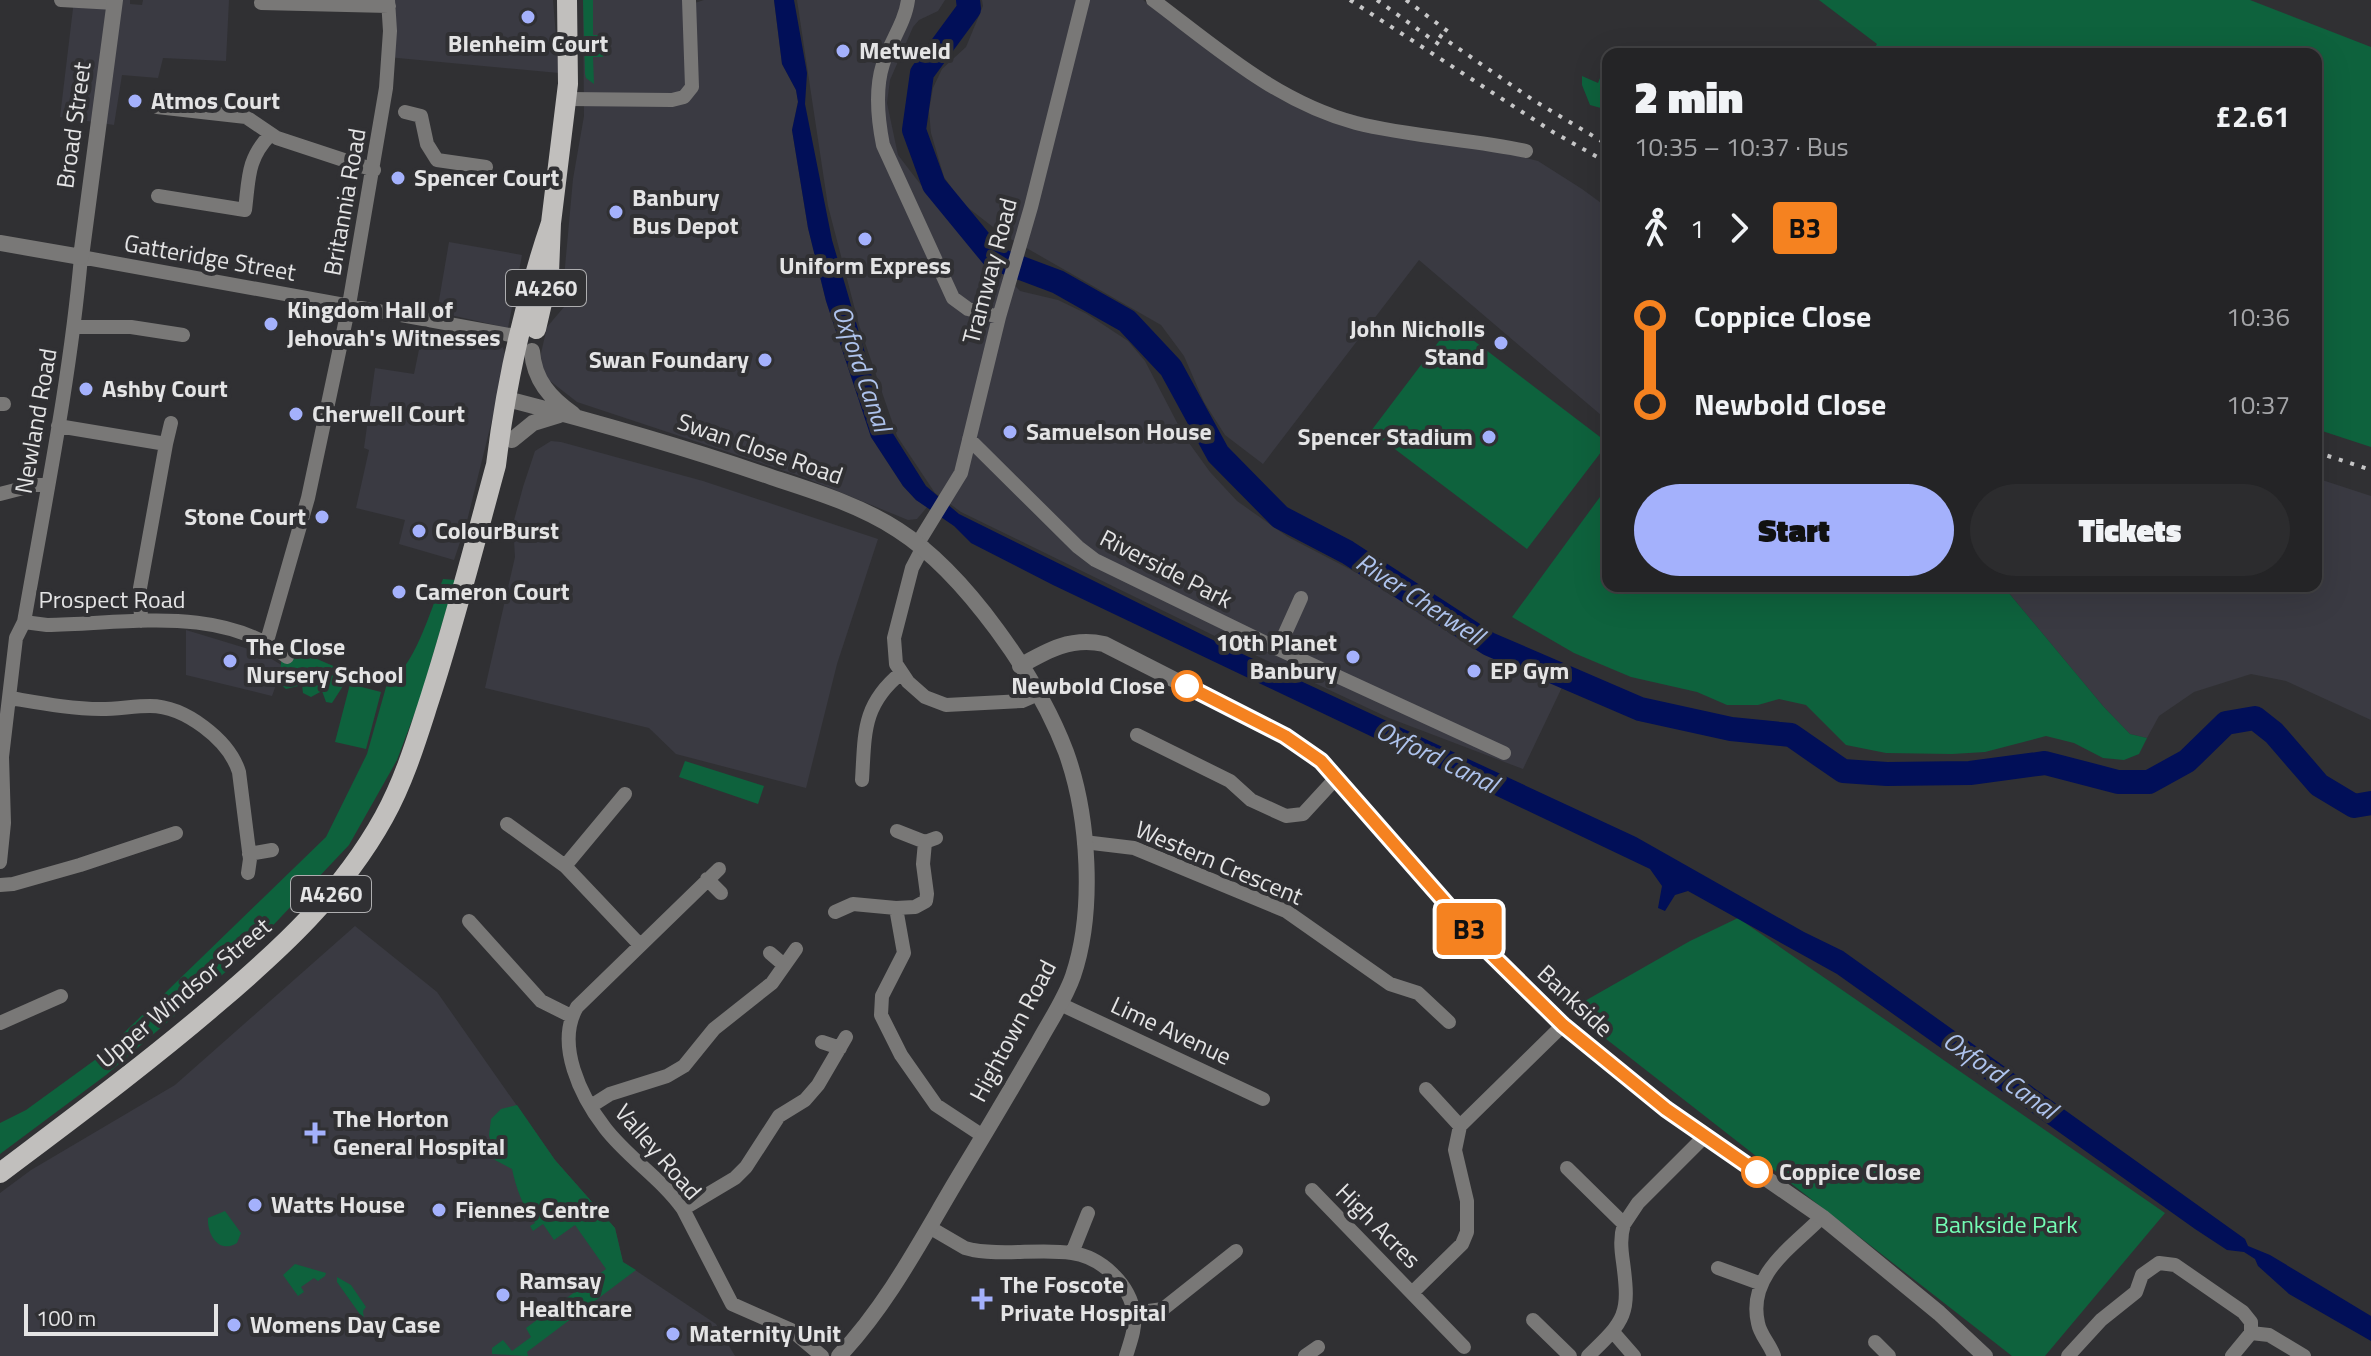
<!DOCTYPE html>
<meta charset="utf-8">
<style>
:root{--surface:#242426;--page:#2c2c2e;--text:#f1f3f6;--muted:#a3a4a7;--line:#414143;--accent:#a4b1fc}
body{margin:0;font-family:"Titillium Web",sans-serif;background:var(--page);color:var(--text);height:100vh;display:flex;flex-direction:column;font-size:30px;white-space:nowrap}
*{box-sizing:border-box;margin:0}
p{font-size:26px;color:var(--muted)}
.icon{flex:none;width:44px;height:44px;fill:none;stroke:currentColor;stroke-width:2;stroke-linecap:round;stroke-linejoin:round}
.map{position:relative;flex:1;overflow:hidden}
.side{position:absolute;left:1602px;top:48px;width:720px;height:544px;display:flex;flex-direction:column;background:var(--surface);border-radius:16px;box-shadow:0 8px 32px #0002,0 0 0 2px var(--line)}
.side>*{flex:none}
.badge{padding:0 16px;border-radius:6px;font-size:28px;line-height:52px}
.scale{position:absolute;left:24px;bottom:20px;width:194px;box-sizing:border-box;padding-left:8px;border:4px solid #e4e4e5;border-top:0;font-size:22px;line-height:28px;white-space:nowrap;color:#e4e4e5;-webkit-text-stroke:6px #303033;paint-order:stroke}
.map>.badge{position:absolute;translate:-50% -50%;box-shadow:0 0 0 4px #fff}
.legs{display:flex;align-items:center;gap:12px;height:88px;padding:0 32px;font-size:26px}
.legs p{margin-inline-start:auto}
.head{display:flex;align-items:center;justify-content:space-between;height:136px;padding:0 32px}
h1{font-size:44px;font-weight:800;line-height:60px}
.cta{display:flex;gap:16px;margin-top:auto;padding:16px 32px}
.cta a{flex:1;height:92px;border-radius:48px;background:var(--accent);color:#111;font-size:32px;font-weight:800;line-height:92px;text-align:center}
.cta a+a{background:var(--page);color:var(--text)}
ul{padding:0 32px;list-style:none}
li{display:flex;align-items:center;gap:28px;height:88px;font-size:30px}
li i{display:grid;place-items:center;width:12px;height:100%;margin:0 10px;background:currentColor}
li i::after{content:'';width:20px;height:20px;margin:-10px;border:6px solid;border-radius:50%;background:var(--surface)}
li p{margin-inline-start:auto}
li:first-child i{background:linear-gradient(#0000 50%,currentColor 0)}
li:last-child i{background:linear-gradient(currentColor 50%,#0000 0)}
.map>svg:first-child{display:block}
.built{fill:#3a3a42}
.green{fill:#0e623d}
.water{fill:#010f58}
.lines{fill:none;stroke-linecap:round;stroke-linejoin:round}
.river{stroke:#010f58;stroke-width:24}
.minor{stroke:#797877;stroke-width:14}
.tertiary{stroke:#797877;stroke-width:16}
.primary{stroke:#c1bfbd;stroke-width:20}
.rail{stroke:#c7c7c8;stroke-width:4;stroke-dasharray:4 8;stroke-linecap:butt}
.line-1-casing{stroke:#fff;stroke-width:18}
.line-1{stroke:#f58220;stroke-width:12}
.poi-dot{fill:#a4b1fc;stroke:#303033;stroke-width:3}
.stop-1-dot{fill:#fff;stroke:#f58220;stroke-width:4}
.labels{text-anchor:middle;stroke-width:8;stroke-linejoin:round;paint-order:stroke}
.shield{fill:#303033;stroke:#aeaeb0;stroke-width:2}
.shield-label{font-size:22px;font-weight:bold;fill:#e4e4e5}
.poi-label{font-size:24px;font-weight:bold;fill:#e4e4e5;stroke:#303033;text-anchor:start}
.street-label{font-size:24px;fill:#e4e4e5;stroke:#303033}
.stop-label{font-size:24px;font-weight:bold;fill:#e4e4e5;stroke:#303033;text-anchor:end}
.park-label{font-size:24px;fill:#73fdb4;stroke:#303033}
.water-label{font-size:26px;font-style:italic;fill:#aec3ed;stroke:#303033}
</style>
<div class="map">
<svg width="2371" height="1356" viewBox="0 0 2371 1356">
<rect width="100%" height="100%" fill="#303033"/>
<path class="built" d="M74 0H130V4L142 5 143 0H229L226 61 163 58 158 78 122 75 114 125 60 117Z
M385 0H553L559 73 387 57Z
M583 0H695V3L704 0H774L782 64 796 90 798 101 792 130 808 228 826 301 871 437 903 486 916 500 928 506 917 519 908 520 803 477 577 402 545 377 539 362 547 327 564 307 562 300 573 179 584 116Z
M797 0H945L938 11 919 20 913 27 890 80 887 103 898 155 921 185 1020 291 1058 300 1087 314 1128 341 1145 361 1184 436 1210 472 1237 501 1288 537 1565 681 1523 769 1389 718 1223 640 961 512 935 493 897 436 859 325 828 206Z
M982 0H1143L1255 84 1274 95 1538 161 1582 189 1608 208V421L1419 260 1263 464 1225 435 1204 402 1184 356 1161 325 1002 234 962 203 944 177 931 133 929 111 933 88 942 69 966 47 983 6Z
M449 242 522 255 508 328 437 312Z
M423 330 493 341 502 346 506 355 505 367 467 521 454 560 399 544 405 520 356 508 369 450 364 448 375 368 414 374Z
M551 441 561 442 703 481 878 539 837 664 806 788 676 754 649 728 485 688 515 557 513 524 523 487 535 451Z
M2316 478 2371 496V720L2286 681 2251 674 2194 692 2159 716 2147 738 2130 734 2103 706 2003 586H2316Z
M186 630 262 653 283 666 272 696 186 675Z
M355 926 437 992 555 1160 615 1228 623 1262 716 1324 735 1356H0V1193L31 1170 175 1085Z"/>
<path class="green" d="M583 0H593V35H602L603 57H593L594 84 586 78 585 74Z
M1819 0H2250L2371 47V447L2316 429V54H1871L1877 44Z
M1608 72V110L1590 105 1582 85V76L1598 83 1602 73Z
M1452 324 1608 443 1527 549 1371 431Z
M1608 486V586H2003L2103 706 2130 734 2147 738 2139 754 2124 760 2103 758 2074 743 2046 736 1985 752 1952 754 1886 753 1846 745 1806 705 1779 699 1758 705H1727L1697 692 1631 677 1574 653 1512 617Z
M443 579 455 580 420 699 397 760 349 845 243 957 106 1075 0 1154V1123L26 1110 99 1057 326 837 367 754 388 680C413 674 433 603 443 579Z
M282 653 317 659 345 671 343 686 332 703 326 702 322 691 311 697 303 693 302 685 286 689 279 683Z
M350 684 381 692 366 749 335 742Z
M685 761 764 786 758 804 679 777Z
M1738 918 2165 1213 2045 1356H2012L1569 1010 1690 941Z
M517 1105 555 1160 615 1228 623 1262 636 1270 527 1352 528 1356 492 1354V1348L503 1340 512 1351 531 1337 526 1328 606 1269 575 1225 554 1240 543 1224 533 1231 530 1226 535 1223C523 1207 516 1188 512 1169L495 1160 489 1135 491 1119 501 1109Z
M225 1211 241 1233 237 1243C220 1254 207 1236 208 1218Z
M295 1264 326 1273 325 1276 318 1281 314 1278 301 1287 304 1292 298 1296 283 1275Z
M337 1277 351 1285 366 1307 363 1311 364 1320 337 1282Z"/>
<path class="water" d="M774 0H794L807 73 805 104 832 240 879 401 887 424 926 486 959 514 1221 644 1636 837 1804 932 1843 951 2245 1239 2248 1246 2270 1255 2371 1316V1341L2289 1294 2258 1266 2255 1259 2244 1252 2227 1250 2195 1229 1837 974 1688 891 1675 895 1665 911 1658 908 1662 886 1650 869 1053 585 971 543 954 526 916 500 903 486 871 437 826 301 808 228 792 130 798 102 796 90 782 64Z"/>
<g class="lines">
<path class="river" d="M968 0 969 9 922 73 914 130 934 185 994 258 1058 282 1127 321 1171 368 1218 454 1280 517 1347 552 1489 644 1640 709 1731 729 1791 735 1843 771 1887 774 1970 773 2045 763 2118 782H2149L2187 761 2226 723 2255 718 2274 733 2319 785 2354 806 2371 803"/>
<path class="minor" d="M61 0 115 3
M908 0C905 23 890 42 883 64 875 89 878 120 883 145L953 298 968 309 999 317
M1153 0C1217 48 1277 102 1356 123 1412 137 1470 139 1526 151
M261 3 389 6
M567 99 672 100 684 97 692 87 689 0
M157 107 246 117 277 138 374 170
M405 112 421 116 427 144 437 160 486 167
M158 196 245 210C249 178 247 159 270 135
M74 327H131L183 335
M0 404H4
M58 426 166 444 140 588 141 621
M969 439 1078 547 1095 560 1278 649 1301 598
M166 444 171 423
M0 494 35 485H48
M918 543 961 473 999 317 1031 207 1083 0
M923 547 912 568 894 638 896 664 908 682 925 697 946 705 1022 701 1038 694
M24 622 47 625C128 624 219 604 287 657
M267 641 308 498 349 305 386 88 390 31 388 0
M1278 649 1504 753
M10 698C40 703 71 709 101 709 118 709 134 706 150 706 185 706 229 740 239 772L250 859 248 873
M1137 735 1230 781 1251 800 1286 816 1303 814 1337 777
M862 780C865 733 862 705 901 673
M507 824 565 866 639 944
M897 831 925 842
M936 838 925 842 923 864 927 894 926 901 915 907 896 908 904 953 882 996 881 1015 901 1055 936 1105 983 1136
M1084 842 1134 848 1286 911 1390 984 1418 993 1449 1022
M249 854 272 850
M0 862 4 823 2 757 16 638 24 622C45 501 70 380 81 257L521 337
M565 866 625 794
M719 869 577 1007C555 1044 581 1097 605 1128 628 1158 661 1178 683 1209L732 1304 791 1330 822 1356
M707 879 721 893
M0 885 13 884 80 865 176 833
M835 912 853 904 896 908
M469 921 541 1001 571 1016
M770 953 784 965
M1060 1004 1263 1099
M0 1023 61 996
M822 1042 840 1048
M1426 1089 1460 1126
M591 1106 610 1094 667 1076 684 1066 714 1029 772 983 796 949
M1567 1168 1624 1224C1620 1237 1621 1248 1623 1262 1630 1314 1626 1320 1588 1356
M1312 1190 1464 1347
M683 1209 735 1178 746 1167 779 1116 805 1100 818 1085 846 1037
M1624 1224 1638 1203 1705 1136
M929 1227 965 1248 973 1250C1006 1256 1039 1248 1072 1253 1101 1257 1130 1284 1134 1314 1136 1328 1130 1343 1126 1356
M1072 1253 1088 1213
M1718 1268 1759 1283
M1413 1292 1462 1244 1467 1232V1201L1455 1150 1460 1126 1563 1025
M1134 1313 1163 1309 1236 1251
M1533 1320 1570 1356
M1613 1332 1634 1356
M2251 1333 2269 1335 2304 1356
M1875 1342 1889 1356
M1305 1356 1318 1347
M1774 1356C1770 1344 1760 1335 1758 1323 1747 1275 1792 1247 1822 1217
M2068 1356 2101 1320 2136 1292 2142 1275 2159 1263 2175 1265 2243 1312 2251 1322V1333
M2232 1356 2251 1333"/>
<path class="tertiary" d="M0 243 81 257 115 0
M532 351C534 380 550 398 573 414
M507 399C596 422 684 447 771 477 814 491 860 505 898 530 965 573 1038 678 1066 752 1089 816 1095 911 1073 976 1065 999 1050 1021 1038 1043 1013 1086 987 1130 961 1173 923 1236 890 1302 839 1356
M512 440 533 423 559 415
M1020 666C1048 650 1071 637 1104 644L1285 736 1321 761 1488 951 1563 1025 1666 1109 1822 1217 1939 1313 1985 1356"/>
<path class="primary" d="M536 329 549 273 551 223 568 84 567 0
M0 1173C73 1118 146 1064 215 1005 281 949 342 893 384 817 405 779 417 738 430 698 455 621 475 542 496 465 506 383 525 300 551 223"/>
<path class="rail" d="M1350 0 1553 132 1608 163
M1377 0 1444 48
M1406 0 1454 36
M1439 35 1533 100 1608 145
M2316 452 2371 470"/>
</g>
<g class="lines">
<defs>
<path id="line-1" d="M1187 686 1285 736 1321 761 1488 951 1563 1025 1666 1109 1757 1172"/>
</defs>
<use href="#line-1" class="line-1-casing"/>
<use href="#line-1" class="line-1"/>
</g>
<g class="poi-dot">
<circle cx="528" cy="17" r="8"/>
<circle cx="843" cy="51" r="8"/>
<circle cx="135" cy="101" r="8"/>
<circle cx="398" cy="178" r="8"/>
<circle cx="616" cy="212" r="8"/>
<circle cx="865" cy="239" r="8"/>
<circle cx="271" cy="324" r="8"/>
<circle cx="1501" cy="343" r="8"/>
<circle cx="765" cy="360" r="8"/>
<circle cx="86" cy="389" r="8"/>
<circle cx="296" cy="414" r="8"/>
<circle cx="1010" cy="432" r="8"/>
<circle cx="1489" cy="437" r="8"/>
<circle cx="322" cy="517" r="8"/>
<circle cx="419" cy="531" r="8"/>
<circle cx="399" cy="592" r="8"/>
<circle cx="1353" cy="657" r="8"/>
<circle cx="230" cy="661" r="8"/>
<circle cx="1474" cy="671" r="8"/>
<path d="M311 1121h8v8h8v8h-8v8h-8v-8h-8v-8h8z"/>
<circle cx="255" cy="1205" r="8"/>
<circle cx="439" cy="1210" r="8"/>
<circle cx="503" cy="1295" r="8"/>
<path d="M978 1287h8v8h8v8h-8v8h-8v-8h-8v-8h8z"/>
<circle cx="234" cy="1325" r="8"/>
<circle cx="673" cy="1334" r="8"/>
</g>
<g class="stop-1-dot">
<circle cx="1187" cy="686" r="14"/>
<circle cx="1757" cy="1172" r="14"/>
</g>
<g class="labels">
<g class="shield">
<rect x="506" y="270" width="80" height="36" rx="6"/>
<rect x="291" y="876" width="80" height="36" rx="6"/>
</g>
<g class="shield-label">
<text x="546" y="296">A4260</text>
<text x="331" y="902">A4260</text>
</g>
<g class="poi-label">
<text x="528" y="52" text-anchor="middle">Blenheim Court</text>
<text x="859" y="59">Metweld</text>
<text x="151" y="109">Atmos Court</text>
<text x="414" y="186">Spencer Court</text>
<text x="632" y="206">Banbury<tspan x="632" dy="28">Bus Depot</tspan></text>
<text x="865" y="274" text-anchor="middle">Uniform Express</text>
<text x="287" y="318">Kingdom Hall of<tspan x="287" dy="28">Jehovah's Witnesses</tspan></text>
<text x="1485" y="337" text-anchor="end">John Nicholls<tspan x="1485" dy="28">Stand</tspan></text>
<text x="749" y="368" text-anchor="end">Swan Foundary</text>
<text x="102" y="397">Ashby Court</text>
<text x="312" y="422">Cherwell Court</text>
<text x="1026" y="440">Samuelson House</text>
<text x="1473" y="445" text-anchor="end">Spencer Stadium</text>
<text x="306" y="525" text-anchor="end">Stone Court</text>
<text x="435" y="539">ColourBurst</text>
<text x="415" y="600">Cameron Court</text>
<text x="1337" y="651" text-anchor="end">10th Planet<tspan x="1337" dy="28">Banbury</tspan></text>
<text x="246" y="655">The Close<tspan x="246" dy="28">Nursery School</tspan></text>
<text x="1490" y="679">EP Gym</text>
<text x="333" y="1127">The Horton<tspan x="333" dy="28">General Hospital</tspan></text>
<text x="271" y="1213">Watts House</text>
<text x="455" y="1218">Fiennes Centre</text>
<text x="519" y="1289">Ramsay<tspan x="519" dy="28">Healthcare</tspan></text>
<text x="1000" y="1293">The Foscote<tspan x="1000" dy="28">Private Hospital</tspan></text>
<text x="250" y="1333">Womens Day Case</text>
<text x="689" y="1342">Maternity Unit</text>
</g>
<g class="street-label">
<text transform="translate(74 125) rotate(-82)" y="8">Broad Street</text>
<text transform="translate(345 202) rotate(-80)" y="8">Britannia Road</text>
<text transform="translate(210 258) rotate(10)" y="8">Gatteridge Street</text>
<text transform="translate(990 271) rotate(-75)" y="8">Tramway Road</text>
<text transform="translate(36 421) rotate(-80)" y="8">Newland Road</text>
<text transform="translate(760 449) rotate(19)" y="8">Swan Close Road</text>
<text transform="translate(1166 569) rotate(27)" y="8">Riverside Park</text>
<text x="112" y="608">Prospect Road</text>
<text transform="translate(1219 863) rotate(23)" y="8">Western Crescent</text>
<text transform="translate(184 993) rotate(-40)" y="8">Upper Windsor Street</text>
<text transform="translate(1575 1001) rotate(43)" y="8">Bankside</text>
<text transform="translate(1013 1031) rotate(-62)" y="8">Hightown Road</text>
<text transform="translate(1171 1031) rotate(25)" y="8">Lime Avenue</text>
<text transform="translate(658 1152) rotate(49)" y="8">Valley Road</text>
<text transform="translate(1378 1226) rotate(45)" y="8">High Acres</text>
</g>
<g class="stop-label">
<text x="1165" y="694">Newbold Close</text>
<text x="1779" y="1180" text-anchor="start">Coppice Close</text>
</g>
<g class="park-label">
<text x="2006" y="1233">Bankside Park</text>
</g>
<g class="water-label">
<text transform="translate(862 368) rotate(71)" y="9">Oxford Canal</text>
<text transform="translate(1420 599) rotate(33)" y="9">River Cherwell</text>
<text transform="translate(1437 757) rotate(26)" y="9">Oxford Canal</text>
<text transform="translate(2000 1075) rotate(35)" y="9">Oxford Canal</text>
</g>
</g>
</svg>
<div class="scale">100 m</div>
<b class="badge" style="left:1469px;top:929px;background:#f58220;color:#111">B3</b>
<section class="side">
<div class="head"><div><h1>2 min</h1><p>10:35 – 10:37 · Bus</p></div><b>£2.61</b></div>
<div class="legs"><svg class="icon" aria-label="walk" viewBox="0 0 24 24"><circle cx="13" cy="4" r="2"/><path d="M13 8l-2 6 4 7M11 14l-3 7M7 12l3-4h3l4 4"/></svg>1<svg class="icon" aria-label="forward" viewBox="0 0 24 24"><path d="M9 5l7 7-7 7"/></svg><b class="badge" style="background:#f58220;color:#111">B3</b></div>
<ul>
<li><i style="color:#f58220"></i><b>Coppice Close</b><p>10:36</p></li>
<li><i style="color:#f58220"></i><b>Newbold Close</b><p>10:37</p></li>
</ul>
<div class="cta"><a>Start</a><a>Tickets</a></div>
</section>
</div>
